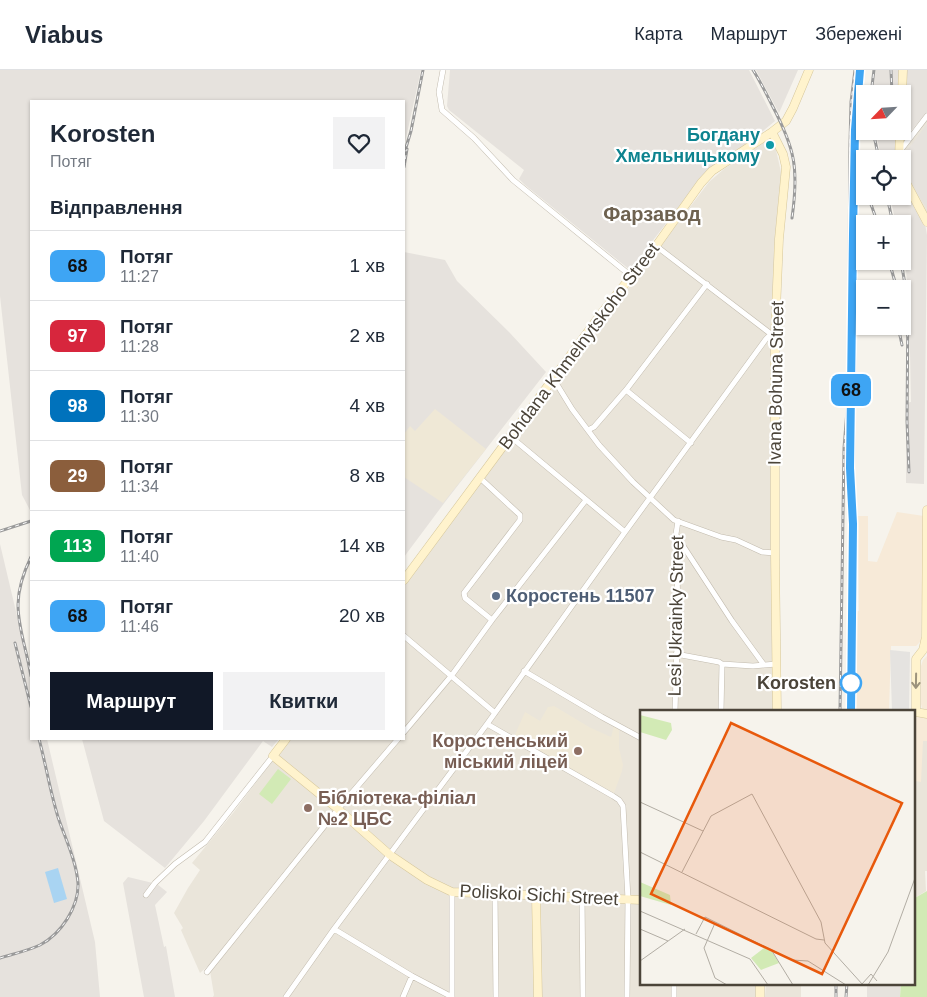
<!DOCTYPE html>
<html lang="uk">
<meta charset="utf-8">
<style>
:root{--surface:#fff;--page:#f2f2f3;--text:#1f2937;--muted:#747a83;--line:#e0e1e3;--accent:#111827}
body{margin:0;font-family:Helvetica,sans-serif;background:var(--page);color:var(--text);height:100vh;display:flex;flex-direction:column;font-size:19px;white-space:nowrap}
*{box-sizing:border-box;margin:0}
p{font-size:16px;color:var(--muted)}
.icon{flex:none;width:28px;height:28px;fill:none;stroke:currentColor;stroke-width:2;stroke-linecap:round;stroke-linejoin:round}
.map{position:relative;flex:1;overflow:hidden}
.details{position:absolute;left:30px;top:30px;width:375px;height:640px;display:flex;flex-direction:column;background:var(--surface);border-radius:0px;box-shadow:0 1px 4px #0004}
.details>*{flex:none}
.badge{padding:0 10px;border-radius:8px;font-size:18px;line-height:32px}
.needle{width:32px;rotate:245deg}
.controls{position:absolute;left:856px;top:15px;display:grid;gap:10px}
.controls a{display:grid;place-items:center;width:55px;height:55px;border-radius:0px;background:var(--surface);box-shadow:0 1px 4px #0004;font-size:25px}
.map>.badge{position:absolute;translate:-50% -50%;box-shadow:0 0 0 2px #fff}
h2{padding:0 20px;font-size:19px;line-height:45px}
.round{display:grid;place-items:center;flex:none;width:52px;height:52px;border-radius:0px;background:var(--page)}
.head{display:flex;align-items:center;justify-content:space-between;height:85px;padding:0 20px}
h1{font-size:24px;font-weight:700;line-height:38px}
.cta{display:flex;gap:10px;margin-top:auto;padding:10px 20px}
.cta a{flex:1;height:58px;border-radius:0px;background:var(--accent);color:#fff;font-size:20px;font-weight:700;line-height:58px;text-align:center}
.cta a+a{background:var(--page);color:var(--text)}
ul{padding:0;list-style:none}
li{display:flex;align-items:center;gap:15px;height:70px;padding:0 20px;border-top:1px solid var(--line)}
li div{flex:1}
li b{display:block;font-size:19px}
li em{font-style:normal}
li .badge{min-width:55px;font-weight:700;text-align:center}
header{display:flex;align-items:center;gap:30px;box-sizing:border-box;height:70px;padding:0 25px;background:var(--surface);border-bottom:1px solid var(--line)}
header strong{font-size:24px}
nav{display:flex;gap:28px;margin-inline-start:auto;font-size:18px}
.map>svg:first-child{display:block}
.residential{fill:#eae5da}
.commercial{fill:#f7ead8}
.industrial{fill:#e6e2dd}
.education{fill:#efe8d6}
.green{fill:#d2eab5}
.parking{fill:#e5e3e0}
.water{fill:#a9d4f2}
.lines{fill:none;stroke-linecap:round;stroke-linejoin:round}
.street-casing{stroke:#c2bbae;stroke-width:6}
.secondary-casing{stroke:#d6c79b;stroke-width:9}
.street{stroke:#fff;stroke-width:5}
.secondary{stroke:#fff3cd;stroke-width:8}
.rail-casing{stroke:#9a9a9a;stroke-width:3}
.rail{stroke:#fff;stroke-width:1;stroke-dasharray:4;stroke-linecap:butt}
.oneway{stroke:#9c937c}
.line-casing{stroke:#fff;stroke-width:11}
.line{stroke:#3ea5f4;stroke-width:8}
.culture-dot{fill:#0f9aa8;stroke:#fff;stroke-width:2}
.service-dot{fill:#5c6f8a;stroke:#fff;stroke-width:2}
.stop-dot{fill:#fff;stroke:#3ea5f4;stroke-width:2.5}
.education-dot{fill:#8d6e63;stroke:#fff;stroke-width:2}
.labels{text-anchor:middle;stroke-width:4.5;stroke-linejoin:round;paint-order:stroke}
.culture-label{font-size:18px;font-weight:bold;fill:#0d838f;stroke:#fff;text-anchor:end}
.street-label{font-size:18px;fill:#4b4439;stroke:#fff}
.service-label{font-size:18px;font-weight:bold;fill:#4e5e75;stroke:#fff;text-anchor:start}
.stop-label{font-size:18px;font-weight:bold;fill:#4b4439;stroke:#fff;text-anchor:end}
.education-label{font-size:18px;font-weight:bold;fill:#785e54;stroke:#fff;text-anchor:end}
.quarter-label{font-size:20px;font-weight:bold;fill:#6e6250;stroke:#fff}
.inset-road{fill:none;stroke:#b2ada4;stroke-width:1}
.view{fill:#e8590c;fill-opacity:0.15;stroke:#e8590c;stroke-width:2.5}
.inset-edge{fill:none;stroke:#4b4439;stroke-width:2.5}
</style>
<header>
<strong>Viabus</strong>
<nav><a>Карта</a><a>Маршрут</a><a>Збережені</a></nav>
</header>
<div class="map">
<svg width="927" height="927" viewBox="0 0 927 927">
<rect width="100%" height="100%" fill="#f6f3ec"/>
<path class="residential" d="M927 49V145L904 102 902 84 904 79Z
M769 70 774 73 776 80 783 111 778 176 776 641H641V913H759V927H213L214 925 209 895 200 903 181 860 183 858 174 843 188 818 200 800 192 793 233 743 289 669H404V515L616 230 620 229 709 112 724 99 754 79 761 73Z
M923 671H927V801H925L926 821 913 829V699H916Z
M766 913H801V927H765Z"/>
<path class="commercial" d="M897 442 924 446 921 571 916 576H891L889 641H851L853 542 859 541 858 446H868V491L877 492Z
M927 586V641L922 638 921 634V596L923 590Z
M913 646H927V671H923L921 712 916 711V699H913Z"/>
<path class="industrial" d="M0 0H421L404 77V31H31V442L22 425 0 226Z
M450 0H749L775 51 752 70 720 90 706 102 630 200 525 115 519 109 524 100 449 40 447 36Z
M756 0H798L779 43Z
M876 0H901L900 24H872Z
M905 0H927V42L911 61 906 59 904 54Z
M927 54V138L916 122 908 101 906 82Z
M876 61H898L896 89H881Z
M903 111 925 154 927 165 924 414 906 413V333L911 332 909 231 905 191 903 182 902 154H896L890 126H902Z
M404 182 445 190 457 211 509 262 546 302 445 432 404 487Z
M0 474 31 605V669H47L95 872 100 927H0Z
M82 669H279L272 677 263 671 204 751 165 798 104 751Z
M128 807 157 814 167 822 155 835 164 877 166 876 167 882 175 927H144L123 813Z
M867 913H901L900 927H867Z"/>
<path class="education" d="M435 339 486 379 443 433 404 407V364L410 356 415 361Z
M554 636 589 657 611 667 614 656 619 658V678L623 695 622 701 613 726 513 669 525 642 540 651 548 637Z"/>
<path class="green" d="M278 699 291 709 272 734 259 724Z
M927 821V927H900L901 913H913V829Z"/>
<path class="parking" d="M890 580 910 582 909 641H892Z"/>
<path class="water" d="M58 798 67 829 54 833 45 802Z"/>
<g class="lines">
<defs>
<path id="street" d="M443 0 439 22 442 40 474 68 513 110 631 206
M900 81 927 46
M656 176 771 264
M553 308 572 339 599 375 633 412 674 450 721 467 736 470 762 482 775 483
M626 320 691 373
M588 360 594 357 626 320 707 214
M511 367 625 462
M479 407 520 445V450L464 523 465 528 492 550
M676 465 732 551 764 595
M404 566 495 643
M676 584 719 592 722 594 753 596 776 594
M524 601 602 647 641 668
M675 641 678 541 676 464 678 451
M721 641 722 594
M487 654 613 726 619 730 623 736 628 829 627 927
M404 662 452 605 492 550 586 430
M495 824 496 927
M146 825 155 813 175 794 205 772 273 686
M582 828 583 927
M334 859 412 906 452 927
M207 902 338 739 398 669
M286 927 334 859 487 654 625 462 766 269 771 264H775
M403 927 412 906
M452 927V822
M674 927V913"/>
<path id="secondary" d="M902 24 903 0
M772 62 783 84 786 97 779 169 775 264V483L777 641
M899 89 900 61
M902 105 927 152
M404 510 604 240 656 176 701 113 712 101 772 62 786 51 793 38 809 0
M923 580 926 567 927 440
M923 580 916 589V642L927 644
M286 669 273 686 338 739 390 785 427 810 452 822 641 830
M536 826 538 927
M760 927V913"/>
</defs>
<use href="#street" class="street-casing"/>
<use href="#secondary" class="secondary-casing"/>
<use href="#street" class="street"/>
<use href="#secondary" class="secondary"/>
<defs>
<path id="rail" d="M753 0C760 11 766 23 772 35 795 79 799 98 792 148
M891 0 892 24
M871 24 874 0
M873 61 879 89
M404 84 411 61 423 0
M404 97 407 79
M868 126 878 154
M887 126 893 154
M889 191 897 219
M901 191 908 232 907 351 909 402
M898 256 902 275
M853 439 858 69 863 0
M0 461 31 451
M31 487C7 536 22 556 31 606
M15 573 31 637
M840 641 844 378 848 328 850 74 851 32 855 0
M851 641 852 433
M0 888C13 884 27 881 40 875 61 864 79 837 78 813 76 790 65 768 58 747 50 721 46 695 39 669
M836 927V913
M846 927 847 913"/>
</defs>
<use href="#rail" class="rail-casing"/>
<use href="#rail" class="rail"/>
</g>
<defs><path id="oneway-shaft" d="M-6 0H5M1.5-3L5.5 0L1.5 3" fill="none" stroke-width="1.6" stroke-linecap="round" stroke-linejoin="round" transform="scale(1.25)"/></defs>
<use class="oneway" href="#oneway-shaft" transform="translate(916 611) rotate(91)"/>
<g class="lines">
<defs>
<path id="line" d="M851 641 853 454 850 398 853 164 855 60 860 0"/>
</defs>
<use href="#line" class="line-casing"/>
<use href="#line" class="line"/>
</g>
<circle class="culture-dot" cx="770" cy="75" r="5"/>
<circle class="service-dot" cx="496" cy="526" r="5"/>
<circle class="stop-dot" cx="851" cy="613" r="10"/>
<g class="education-dot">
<circle cx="578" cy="681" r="5"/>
<circle cx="308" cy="738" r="5"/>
</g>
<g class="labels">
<g class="culture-label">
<text x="760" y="71">Богдану<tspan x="760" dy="21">Хмельницькому</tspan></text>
</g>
<g class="street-label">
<text transform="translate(579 276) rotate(-53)" y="6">Bohdana Khmelnytskoho Street</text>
<text transform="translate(776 313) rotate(-89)" y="6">Ivana Bohuna Street</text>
<text transform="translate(676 546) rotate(-89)" y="6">Lesi Ukrainky Street</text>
<text transform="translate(539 825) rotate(3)" y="6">Poliskoi Sichi Street</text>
</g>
<g class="service-label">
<text x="506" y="532">Коростень 11507</text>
</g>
<g class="stop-label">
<text x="836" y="619">Korosten</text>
</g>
<g class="education-label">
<text x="568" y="677">Коростенський<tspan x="568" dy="21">міський ліцей</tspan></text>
<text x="318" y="734" text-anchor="start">Бібліотека-філіал<tspan x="318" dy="21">№2 ЦБС</tspan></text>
</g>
<g class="quarter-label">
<text x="652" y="151">Фарзавод</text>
</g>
</g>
<g transform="translate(640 640)">
<rect width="275" height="275" fill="#f6f3ec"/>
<path d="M0 5 31 13 32 20 26 30 0 22ZM0 172 30 185 31 195 0 186ZM124 238 132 242 139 253 121 260 111 248Z" fill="#d2eab5"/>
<path class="inset-road" d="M0 92 63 121M0 142 176 229 184 230M42 162 71 106 112 84 181 212 185 233 223 275M0 201 110 249 128 275M75 213 64 238 75 268 87 275M0 219 28 231M56 224 65 207 152 250 168 251 206 275M132 241 153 275M0 251 45 219M222 274 231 264 237 271M228 275 248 242 275 168"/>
<path class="view" d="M91 13 262 93 182 264 11 184Z"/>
<rect width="275" height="275" class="inset-edge"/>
</g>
</svg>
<div class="controls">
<a><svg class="needle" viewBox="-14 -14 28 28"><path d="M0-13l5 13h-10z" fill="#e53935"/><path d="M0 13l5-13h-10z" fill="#747a83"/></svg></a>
<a><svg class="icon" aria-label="locate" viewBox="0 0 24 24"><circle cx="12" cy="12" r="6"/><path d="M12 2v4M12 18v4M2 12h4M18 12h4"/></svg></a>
<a>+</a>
<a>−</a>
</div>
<b class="badge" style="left:851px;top:320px;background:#3ea5f4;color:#111">68</b>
<section class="details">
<div class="head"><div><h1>Korosten</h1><p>Потяг</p></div><a class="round"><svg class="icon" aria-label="heart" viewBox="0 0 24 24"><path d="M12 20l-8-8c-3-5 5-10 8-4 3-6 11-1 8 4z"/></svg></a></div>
<h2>Відправлення</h2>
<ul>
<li><span class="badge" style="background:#3ea5f4;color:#111">68</span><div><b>Потяг</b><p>11:27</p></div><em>1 хв</em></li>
<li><span class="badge" style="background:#d7263d;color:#fff">97</span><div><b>Потяг</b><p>11:28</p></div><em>2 хв</em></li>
<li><span class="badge" style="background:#0072bc;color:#fff">98</span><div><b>Потяг</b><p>11:30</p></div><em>4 хв</em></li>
<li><span class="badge" style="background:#8b5e3c;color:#fff">29</span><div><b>Потяг</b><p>11:34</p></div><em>8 хв</em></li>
<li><span class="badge" style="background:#00a651;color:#fff">113</span><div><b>Потяг</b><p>11:40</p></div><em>14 хв</em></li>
<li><span class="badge" style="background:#3ea5f4;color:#111">68</span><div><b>Потяг</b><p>11:46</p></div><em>20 хв</em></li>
</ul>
<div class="cta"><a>Маршрут</a><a>Квитки</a></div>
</section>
</div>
